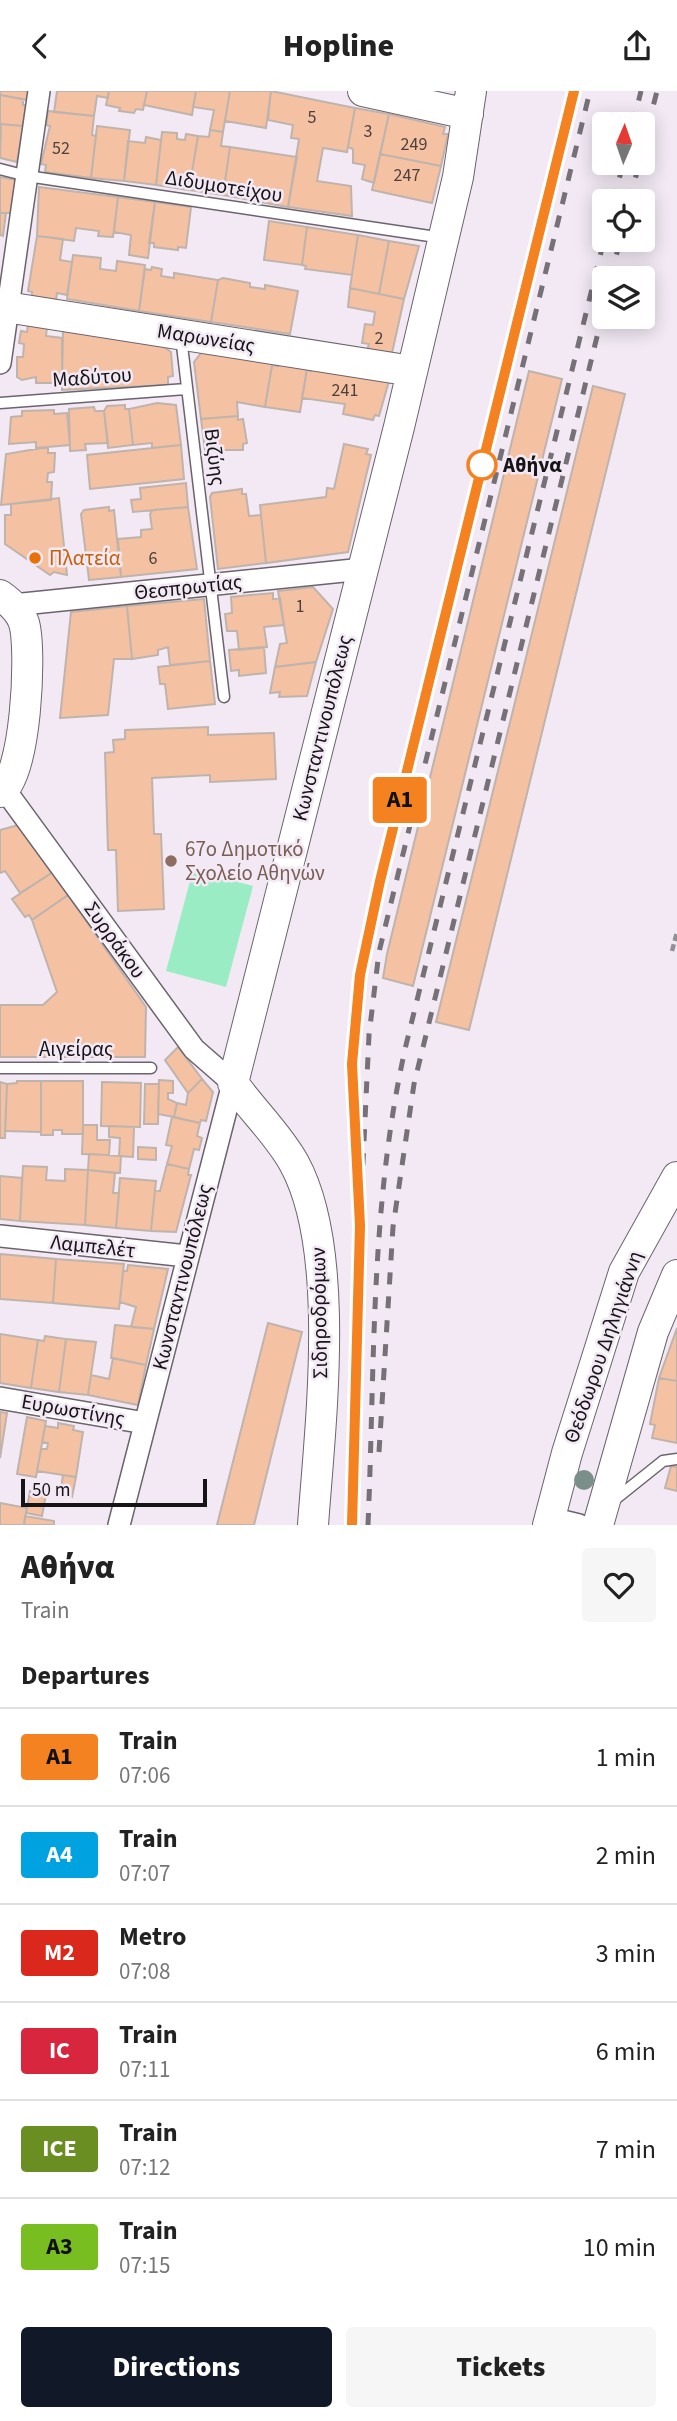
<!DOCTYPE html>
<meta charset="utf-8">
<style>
:root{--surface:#fff;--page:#f6f6f6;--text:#222;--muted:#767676;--line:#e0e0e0;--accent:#111827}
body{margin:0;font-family:"Source Sans 3",sans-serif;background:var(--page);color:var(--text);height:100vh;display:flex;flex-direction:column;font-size:26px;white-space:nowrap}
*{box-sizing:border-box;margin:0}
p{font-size:23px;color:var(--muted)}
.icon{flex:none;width:38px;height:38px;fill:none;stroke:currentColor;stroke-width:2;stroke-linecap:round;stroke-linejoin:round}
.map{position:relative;height:1434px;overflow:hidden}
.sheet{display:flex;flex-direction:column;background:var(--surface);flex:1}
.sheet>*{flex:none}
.badge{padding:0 14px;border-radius:5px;font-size:24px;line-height:46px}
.needle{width:46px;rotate:2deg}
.tools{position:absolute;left:592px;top:21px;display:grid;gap:14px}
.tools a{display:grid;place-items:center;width:63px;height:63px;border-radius:7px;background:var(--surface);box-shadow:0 4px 18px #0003;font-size:35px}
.scale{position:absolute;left:21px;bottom:18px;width:186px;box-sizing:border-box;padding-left:7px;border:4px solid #171418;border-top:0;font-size:19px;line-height:24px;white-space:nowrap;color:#171418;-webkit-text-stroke:5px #f2e9f4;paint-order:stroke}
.map>.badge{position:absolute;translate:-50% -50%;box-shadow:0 0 0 4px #fff}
h2{padding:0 21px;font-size:26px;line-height:63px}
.round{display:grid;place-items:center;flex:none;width:74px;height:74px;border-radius:7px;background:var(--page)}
.summary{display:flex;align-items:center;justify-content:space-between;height:119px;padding:0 21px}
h1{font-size:33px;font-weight:800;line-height:52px}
.button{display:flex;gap:14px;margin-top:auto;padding:14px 21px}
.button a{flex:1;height:80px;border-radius:7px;background:var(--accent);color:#fff;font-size:28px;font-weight:800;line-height:80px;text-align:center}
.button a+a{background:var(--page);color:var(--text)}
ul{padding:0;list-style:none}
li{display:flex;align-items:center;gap:21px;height:98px;padding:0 21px;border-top:2px solid var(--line)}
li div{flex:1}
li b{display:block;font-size:26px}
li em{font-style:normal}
li .badge{min-width:77px;font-weight:700;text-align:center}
header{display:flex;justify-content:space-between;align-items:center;height:91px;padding:0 21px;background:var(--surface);font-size:32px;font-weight:800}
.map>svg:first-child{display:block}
.green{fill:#99ecc4}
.building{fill:#f4c2a3;stroke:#bfb3ab;stroke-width:2}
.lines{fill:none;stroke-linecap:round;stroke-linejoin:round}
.lane-casing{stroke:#6b636d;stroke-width:13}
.street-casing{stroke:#6b636d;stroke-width:24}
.secondary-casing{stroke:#6b636d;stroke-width:32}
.path{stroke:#948e96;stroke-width:4.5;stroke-dasharray:7 3.5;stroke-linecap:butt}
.lane{stroke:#fff;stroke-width:10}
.street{stroke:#fff;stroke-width:21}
.secondary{stroke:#fff;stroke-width:30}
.rail{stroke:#767077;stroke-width:5;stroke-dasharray:12 12;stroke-linecap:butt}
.tree{fill:#7b8f8a}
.line-casing{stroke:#fff;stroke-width:16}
.line{stroke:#f58220;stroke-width:10}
.stop-dot{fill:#fff;stroke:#f58220;stroke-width:3.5}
.food-dot{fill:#e8710a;stroke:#f2e9f4;stroke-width:2.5}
.education-dot{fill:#8d6e63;stroke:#f2e9f4;stroke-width:2.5}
.labels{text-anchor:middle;stroke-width:5;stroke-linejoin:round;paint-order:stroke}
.number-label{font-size:18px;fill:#4e403b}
.street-label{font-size:21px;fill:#171418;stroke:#f2e9f4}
.stop-label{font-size:21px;font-weight:bold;fill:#171418;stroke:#f2e9f4;text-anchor:start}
.food-label{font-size:21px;fill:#c56008;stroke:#f2e9f4;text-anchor:start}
.education-label{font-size:21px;fill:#785e54;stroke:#f2e9f4;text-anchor:start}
</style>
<header><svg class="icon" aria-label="back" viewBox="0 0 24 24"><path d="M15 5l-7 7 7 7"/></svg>Hopline<svg class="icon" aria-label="share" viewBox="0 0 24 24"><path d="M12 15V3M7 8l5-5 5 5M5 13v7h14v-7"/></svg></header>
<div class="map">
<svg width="677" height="1434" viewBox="0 0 677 1434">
<rect width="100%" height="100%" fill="#f2e9f4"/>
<path class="green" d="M193 779 253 795 226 896 166 880Z"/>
<path class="building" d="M0 0H29L27 9 0 4Z
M57 0H109L108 7 97 5 94 25 54 21Z
M109 0H147L143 19 136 18 134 22 119 20 120 17 106 14Z
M147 0H196L192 24 144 14Z
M196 0H230L223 41 210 39 214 19 193 16Z
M230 0H271L266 37 225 30Z
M271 0 355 17 347 61 323 57 317 90 351 95 352 125 288 116 299 48 291 47 293 34 268 29Z
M0 4 23 8V14H26L23 35 0 33Z
M355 17 389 23 374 92 362 88 365 74 353 72V58L348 56Z
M48 20 94 25 92 44 96 45 91 87 45 81 46 74 41 73 50 35 46 34Z
M389 23 445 36 443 43H448L441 75 380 63Z
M1 33 23 35 17 71 0 67Z
M97 35 130 39 124 90 91 87Z
M210 39 223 41 221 55 230 56 223 104 189 99 198 45 209 46Z
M162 41 177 42V48L185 49 186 43 198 45 189 99 156 94Z
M146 46 161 49 156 94 124 90 128 50 145 52Z
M230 56 297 66 288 116 223 104Z
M380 63 441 75 432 112 372 99Z
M0 86 16 89 11 122H0Z
M39 96 118 106 113 146 98 145 99 140 76 137 74 150 37 145Z
M118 106 155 111 148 167 129 164 131 144 114 141Z
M155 111 191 116 186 157 178 156V159L154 156V152H149Z
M0 122H6L3 145 0 144Z
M269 130 307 136 302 174 264 169Z
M307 136 358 144 352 184 305 178 306 175 302 174Z
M358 144 389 150 379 203 350 197Z
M37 145 63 148 60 169 72 171 67 204 57 202 56 209 32 205V201L28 200Z
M389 150 419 155 404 208 379 203Z
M73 164 101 167 100 178 116 180 117 170 145 174 139 220 67 208Z
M152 176 162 178 161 185 174 187V182L218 189 211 231 139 220 145 178 151 179Z
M223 187 250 192V196L265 198V194L298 200 290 243 211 231 218 189Z
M350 197 404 208 392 262 367 259 369 253 362 252 365 233 373 234 375 221 348 216Z
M28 234 47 236 46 245 62 247V292H36V286L22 289 17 286V266H23L24 253 19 252 21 240 27 241Z
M63 238 164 251V256L171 261 173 285 168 286V294L62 299Z
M204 258 273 269 265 316 237 311 238 325 201 328 194 271Z
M279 270 307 278 300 321 265 316 272 274 278 275Z
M312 276 389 290 379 325 375 324 373 329 343 323 345 313 302 307 307 278 311 280Z
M529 280 562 288 413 895 383 887 387 863Z
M593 295 625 303 469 939 436 931Z
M157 312 176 314 181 354 152 357V352L133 354 129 318Z
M125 314V318H129L133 354 108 357 104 320 107 315Z
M94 316 95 320H104L108 352 85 353 86 359 70 360 69 318Z
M54 319V323L67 322 70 354 36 357V351L9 353 11 326 22 325V320Z
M238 325V329L243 328 247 352 243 353V359H205L201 328Z
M344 353 368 358 366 363 371 364 348 461 266 472 260 414 326 406 327 397 334 398Z
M181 354 184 388 90 398 87 364Z
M48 356V362H55L54 381 48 382 47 391H52L51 409 1 414 6 363Z
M186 392 188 416 133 421 131 409 141 408 140 397Z
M242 398V403H246L249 425 261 424 266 472 218 478 210 406 212 402Z
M59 407 67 484 54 481 50 484 5 453V424H11V413Z
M109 416V420L114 419 121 486 89 489 81 423 84 419Z
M188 416 197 478 121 486 118 448 141 446V439L152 438 150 423 153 419Z
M313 496 333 518 316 571 275 576 280 553 287 552 278 500Z
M273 502V508L280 507 284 534 264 536 267 556 239 559 237 540H227L225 523 232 522 231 506Z
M204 508 210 570 170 574 168 556 158 559V564L132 568 127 515Z
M127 515 132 568H114L108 624 60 627 71 521Z
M264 556 266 582 239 585V579L231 580 229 559Z
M210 570 215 613 168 618 165 593H160L158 576Z
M316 571 307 605 279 606 280 601 270 602 275 576Z
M208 636V644L274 642 276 688 210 691V684L152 687 154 743H161L164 818 118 820 116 759H108L105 662 114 661 113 649 125 648V639Z
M22 733 53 781 20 802 5 780 0 782V739Z
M53 781 68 804 32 829 29 824 25 826 12 808Z
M68 804 146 916 145 966H0V914H43L57 901 32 829Z
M178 956 202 988 188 1002 165 969Z
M202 988 213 1001 206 1030 201 1029 200 1032 174 1026 177 1012 186 1014 188 1002Z
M159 989 173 990V1002H168V1008L177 1012 174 1026 158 1023Z
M17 990H41V1041L5 1040 7 993 17 992Z
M41 990H83V1043H62V1039H53V1044H41Z
M0 991 7 993 5 1047H0Z
M102 991 141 992 140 1036 101 1035Z
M145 993H159L158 1033H144Z
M172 1026 200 1032 197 1045 202 1047 199 1059 194 1058 189 1078 167 1073 172 1055 166 1054Z
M83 1034H97V1049H110L109 1064 82 1063Z
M109 1035 134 1036 133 1066 119 1065 120 1047 109 1046Z
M138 1056 156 1057V1069L138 1068Z
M89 1063 121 1065 120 1082 88 1079Z
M167 1073 189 1078 188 1084H191L176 1141 151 1140 155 1099 160 1100Z
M23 1075 47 1076 46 1089 65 1090V1078L88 1079 85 1134 20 1130Z
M88 1079 115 1082 113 1102H119L116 1137 85 1134Z
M0 1085 22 1087 20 1130 0 1128Z
M120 1087 156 1090 151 1140 116 1137Z
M0 1163 56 1168 53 1212 0 1208Z
M56 1168 124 1173 119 1218 53 1212Z
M128 1174 168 1178 154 1238 131 1236 136 1216 120 1211 123 1180H127Z
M268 1232 302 1241 254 1434H217Z
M115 1234 154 1238 146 1274 111 1267Z
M677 1237V1290L659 1287Z
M0 1243 38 1249 31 1297 0 1292Z
M45 1245 66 1248 59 1301 31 1297 38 1249 44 1250Z
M66 1248 96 1251 88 1304 59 1301Z
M113 1267 146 1274 138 1314 88 1304 91 1284 109 1288Z
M659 1287 677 1290V1352L652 1347 655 1334 650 1333Z
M0 1321 7 1322 0 1367Z
M27 1326 46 1330 36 1386 17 1383Z
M58 1332 74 1335 73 1339 83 1341 76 1386 37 1380 41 1358H47L48 1352 42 1351 45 1335 58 1337Z
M671 1375 677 1376V1400L665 1397Z
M63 1384 76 1386 72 1406 60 1404Z
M30 1400 46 1403 42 1425 26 1422Z
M0 1412 27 1417 24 1434H0Z
M25 1425 54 1430V1434H24Z"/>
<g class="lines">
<defs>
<path id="lane" d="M0 78 27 85 443 147
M181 246 224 606
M0 312 186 298
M0 977H151
M613 1410 663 1370 677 1368"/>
<path id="street" d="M0 272 39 0
M13 514 363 478
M5 699 194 958 233 992 119 1434
M0 1145 187 1165
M0 1307 145 1332
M550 1427 579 1434"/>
<path id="secondary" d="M363 0 468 23
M0 215 412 280
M0 504C10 511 20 520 24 532 32 559 26 688 0 701
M313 1434C320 1335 342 1159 294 1072 278 1043 252 1019 233 992L399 336 458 86 471 0
M548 1434 567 1362 624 1181 677 1086
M598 1434 653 1241 677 1184"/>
</defs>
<use href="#lane" class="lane-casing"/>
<use href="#street" class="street-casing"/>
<use href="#secondary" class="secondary-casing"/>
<path class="path" d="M672 860 677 841"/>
<use href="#lane" class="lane"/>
<use href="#street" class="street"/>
<use href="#secondary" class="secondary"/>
<path class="rail" d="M633 33 641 0
M642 60 657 0
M614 110 623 72
M630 110 639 72
M611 187 620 149
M356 1058 352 973 364 858 574 0
M379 1361 393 1136 414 993 604 217
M352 1434 360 1135 369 944 379 861 590 0
M368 1434C375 1273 370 1112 406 954L604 149"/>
</g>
<circle class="tree" cx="584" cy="1389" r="10"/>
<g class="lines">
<defs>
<path id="line" d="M352 1434 360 1135 352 973 360 884 380 790 574 0"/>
</defs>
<use href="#line" class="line-casing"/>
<use href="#line" class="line"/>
</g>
<circle class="stop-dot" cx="482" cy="374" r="14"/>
<circle class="food-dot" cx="35" cy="467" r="7"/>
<circle class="education-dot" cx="171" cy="770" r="7"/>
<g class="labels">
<g class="number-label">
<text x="312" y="32">5</text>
<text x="368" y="46">3</text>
<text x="414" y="59">249</text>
<text x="61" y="63">52</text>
<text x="407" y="90">247</text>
<text x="379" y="253">2</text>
<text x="345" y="305">241</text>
<text x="153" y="473">6</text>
<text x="300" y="521">1</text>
</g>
<g class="street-label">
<text transform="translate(224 95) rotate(9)" y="7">Διδυμοτείχου</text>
<text transform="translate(206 247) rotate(9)" y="7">Μαρωνείας</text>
<text transform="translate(92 286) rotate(-4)" y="7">Μαδύτου</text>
<text transform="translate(215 366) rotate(83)" y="7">Βιζύης</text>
<text transform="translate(188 496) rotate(-6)" y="7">Θεσπρωτίας</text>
<text transform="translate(322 637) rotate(-76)" y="7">Κωνσταντινουπόλεως</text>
<text transform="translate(115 849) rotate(54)" y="7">Συρράκου</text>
<text x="76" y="965">Αιγείρας</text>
<text transform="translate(93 1155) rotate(6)" y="7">Λαμπελέτ</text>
<text transform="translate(182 1186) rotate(-76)" y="7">Κωνσταντινουπόλεως</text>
<text transform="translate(319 1222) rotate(-91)" y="7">Σιδηροδρόμων</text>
<text transform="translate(603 1256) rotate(-71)" y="7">Θεόδωρου Δηληγιάννη</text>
<text transform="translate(73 1319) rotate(10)" y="7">Ευρωστίνης</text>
</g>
<g class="stop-label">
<text x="503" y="381">Αθήνα</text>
</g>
<g class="food-label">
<text x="49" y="474">Πλατεία</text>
</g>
<g class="education-label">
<text x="185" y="765">67ο Δημοτικό<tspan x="185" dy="24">Σχολείο Αθηνών</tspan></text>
</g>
</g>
</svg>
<div class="tools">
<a><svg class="needle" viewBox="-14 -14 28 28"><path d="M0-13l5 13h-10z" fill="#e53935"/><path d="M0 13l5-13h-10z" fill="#767676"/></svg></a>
<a><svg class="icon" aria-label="locate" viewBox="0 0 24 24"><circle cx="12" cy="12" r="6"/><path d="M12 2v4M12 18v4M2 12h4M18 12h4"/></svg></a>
<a><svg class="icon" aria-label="layers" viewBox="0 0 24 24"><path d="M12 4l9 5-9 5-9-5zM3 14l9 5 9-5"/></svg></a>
</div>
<div class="scale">50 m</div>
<b class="badge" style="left:400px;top:709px;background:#f58220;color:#111">A1</b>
</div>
<section class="sheet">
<div class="summary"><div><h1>Αθήνα</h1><p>Train</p></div><a class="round"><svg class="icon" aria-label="heart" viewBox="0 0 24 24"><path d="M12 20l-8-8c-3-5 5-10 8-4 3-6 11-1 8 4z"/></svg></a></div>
<h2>Departures</h2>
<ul>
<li><span class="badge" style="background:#f58220;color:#111">A1</span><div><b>Train</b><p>07:06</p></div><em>1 min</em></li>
<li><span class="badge" style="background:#00a3e0;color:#fff">A4</span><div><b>Train</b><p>07:07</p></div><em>2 min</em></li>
<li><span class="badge" style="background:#da291c;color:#fff">Μ2</span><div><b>Metro</b><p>07:08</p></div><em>3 min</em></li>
<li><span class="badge" style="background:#d7263d;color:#fff">IC</span><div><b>Train</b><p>07:11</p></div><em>6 min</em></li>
<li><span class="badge" style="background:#6b8e23;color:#fff">ICE</span><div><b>Train</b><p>07:12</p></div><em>7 min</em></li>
<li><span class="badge" style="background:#78be20;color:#111">A3</span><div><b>Train</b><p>07:15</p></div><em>10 min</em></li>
</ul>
<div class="button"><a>Directions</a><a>Tickets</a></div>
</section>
